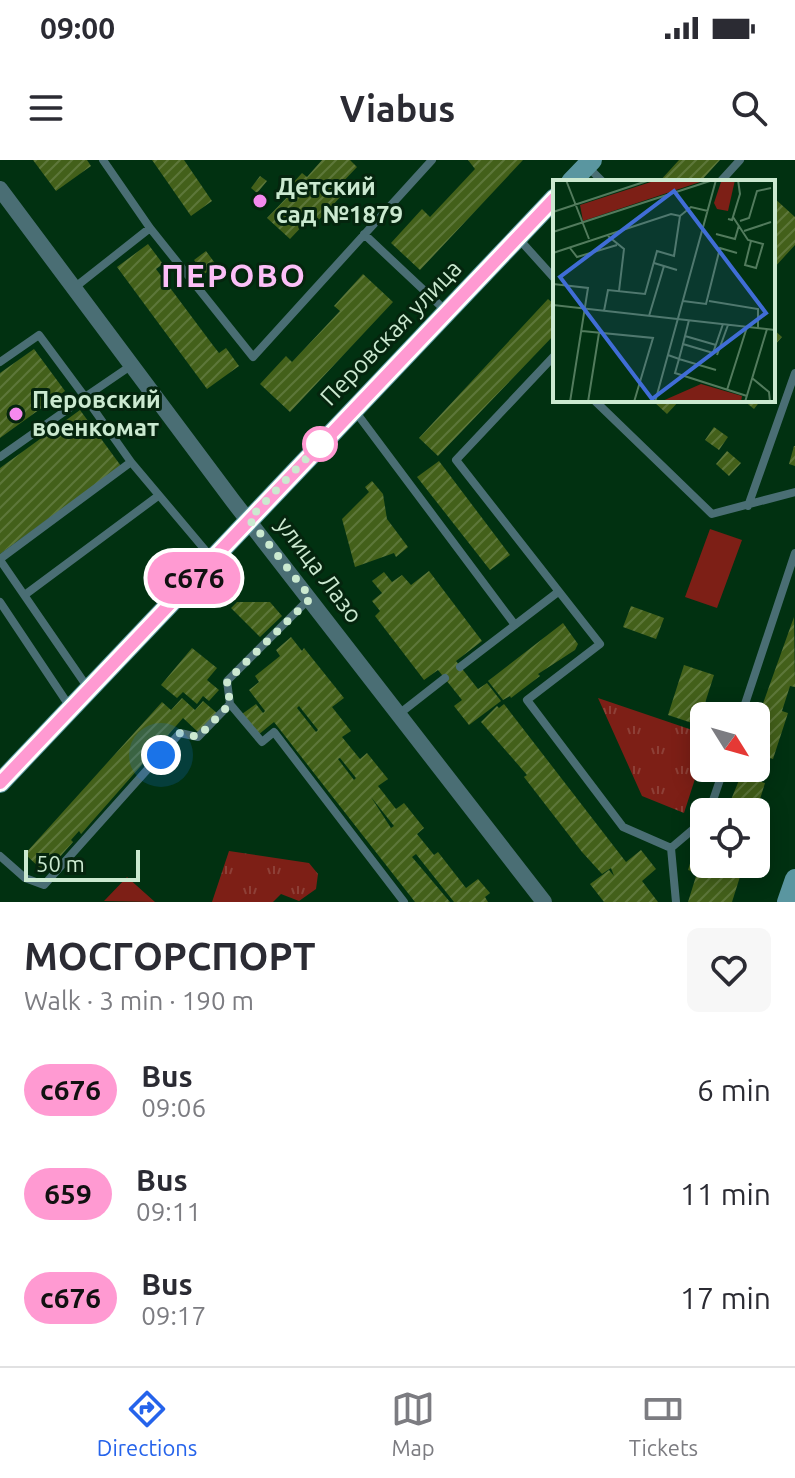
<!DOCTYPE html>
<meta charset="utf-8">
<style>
:root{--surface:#fff;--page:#f7f7f7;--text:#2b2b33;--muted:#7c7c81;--line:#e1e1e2;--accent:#2563eb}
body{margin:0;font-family:Ubuntu,sans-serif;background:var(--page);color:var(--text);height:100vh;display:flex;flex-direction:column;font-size:30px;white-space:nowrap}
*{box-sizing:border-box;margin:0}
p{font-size:26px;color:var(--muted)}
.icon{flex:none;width:44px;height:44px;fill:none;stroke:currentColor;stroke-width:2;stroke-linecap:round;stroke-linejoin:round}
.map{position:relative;height:742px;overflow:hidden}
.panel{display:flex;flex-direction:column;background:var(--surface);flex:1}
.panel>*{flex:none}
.badge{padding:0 16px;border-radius:26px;font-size:28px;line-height:52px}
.needle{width:52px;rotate:127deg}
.fabs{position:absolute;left:690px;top:542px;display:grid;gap:16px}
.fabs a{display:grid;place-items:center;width:80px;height:80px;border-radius:12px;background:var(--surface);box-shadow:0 4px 20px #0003;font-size:40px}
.scale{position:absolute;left:24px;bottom:20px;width:116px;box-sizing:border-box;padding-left:8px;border:4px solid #cbe9d0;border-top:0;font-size:22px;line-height:28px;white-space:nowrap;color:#cbe9d0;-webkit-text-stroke:6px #05250e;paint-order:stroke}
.you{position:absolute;width:40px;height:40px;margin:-20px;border:6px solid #fff;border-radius:50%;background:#1a73e8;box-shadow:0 0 0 12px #1a73e833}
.map>.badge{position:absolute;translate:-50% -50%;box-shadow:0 0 0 4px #fff}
.round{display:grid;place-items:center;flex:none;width:84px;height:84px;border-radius:12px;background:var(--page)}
.summary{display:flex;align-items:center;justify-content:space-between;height:136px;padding:0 24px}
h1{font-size:38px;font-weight:700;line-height:60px}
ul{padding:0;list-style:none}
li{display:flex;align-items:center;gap:24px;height:104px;padding:0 24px}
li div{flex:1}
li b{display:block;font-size:30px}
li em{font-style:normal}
li .badge{min-width:88px;font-weight:700;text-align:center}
.status{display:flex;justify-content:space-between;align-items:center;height:56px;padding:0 40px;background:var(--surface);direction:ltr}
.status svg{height:22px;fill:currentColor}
header{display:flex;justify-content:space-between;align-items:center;height:104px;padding:0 24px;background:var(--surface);font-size:36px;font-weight:700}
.dock{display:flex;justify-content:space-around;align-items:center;height:112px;border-top:2px solid var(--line);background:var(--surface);font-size:22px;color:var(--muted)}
.dock a{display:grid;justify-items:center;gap:4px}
.dock .on{color:var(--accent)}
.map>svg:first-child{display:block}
.grass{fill:#7d1f16}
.park{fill:url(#park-tufts)}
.building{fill:url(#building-hatch);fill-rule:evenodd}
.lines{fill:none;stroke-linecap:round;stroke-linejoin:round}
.lane{stroke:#4a6e74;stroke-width:8}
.street{stroke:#4a6e74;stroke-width:16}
.secondary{stroke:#5a96a0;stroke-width:20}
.line-casing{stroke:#fff;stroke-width:18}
.line{stroke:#ff9ad2;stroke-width:12}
.walk{stroke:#cbe9d0;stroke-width:8;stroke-dasharray:0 14.4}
.poi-dot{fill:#f589ee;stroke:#05250e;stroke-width:3}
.stop-dot{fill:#fff;stroke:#ff9ad2;stroke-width:4}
.labels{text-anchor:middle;stroke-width:6;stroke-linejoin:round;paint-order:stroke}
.poi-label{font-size:24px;font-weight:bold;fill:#cbe9d0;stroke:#05250e;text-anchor:start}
.street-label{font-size:24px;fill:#cbe9d0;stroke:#05250e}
.district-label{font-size:32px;font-weight:bold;letter-spacing:2px;fill:#fcbff7;stroke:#05250e}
.inset-road{fill:none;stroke:#527b5d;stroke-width:2}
.view{fill:#406dd6;fill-opacity:0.15;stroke:#406dd6;stroke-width:4}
.inset-edge{fill:none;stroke:#cbe9d0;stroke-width:4}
</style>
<div class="status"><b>09:00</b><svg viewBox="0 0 49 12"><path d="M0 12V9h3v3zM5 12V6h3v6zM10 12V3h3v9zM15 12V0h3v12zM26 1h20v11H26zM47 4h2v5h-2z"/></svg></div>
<header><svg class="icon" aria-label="menu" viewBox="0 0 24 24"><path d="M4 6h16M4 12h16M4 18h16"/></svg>Viabus<svg class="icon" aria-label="search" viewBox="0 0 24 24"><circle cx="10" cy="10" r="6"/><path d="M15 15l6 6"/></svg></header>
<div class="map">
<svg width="795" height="742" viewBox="0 0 795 742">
<defs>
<pattern id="park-tufts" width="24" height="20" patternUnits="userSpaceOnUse" patternTransform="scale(2)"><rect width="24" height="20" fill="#7d1f16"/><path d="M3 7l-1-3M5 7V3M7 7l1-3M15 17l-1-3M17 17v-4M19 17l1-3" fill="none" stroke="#8e4037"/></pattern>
<pattern id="building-hatch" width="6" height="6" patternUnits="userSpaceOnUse" patternTransform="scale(2)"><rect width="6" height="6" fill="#43601a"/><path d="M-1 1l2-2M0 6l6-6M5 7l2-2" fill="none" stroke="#5d773a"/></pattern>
</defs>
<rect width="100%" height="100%" fill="#013111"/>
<path class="grass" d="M710 369 742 380 717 448 685 437Z
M127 717 155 742 104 741Z"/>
<path class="park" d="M598 538 704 574V591L684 653 642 636Z
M229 691 309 703 318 714 316 729 299 741 281 734 273 742H212Z"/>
<path class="building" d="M33 0H87L91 6 56 31Z
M152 0H184L212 41 191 56Z
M322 0H350L357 7 338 27 344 33 314 65 308 60 290 79 267 58 296 28 292 24 302 13 307 17Z
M468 0H523L420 110 391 83 422 49 430 57 475 9Z
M679 0H720L700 22H659Z
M260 16 267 21 257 33 251 28Z
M773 37 795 57V85L773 109Z
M148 84 163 104 156 109 212 184 219 193 226 188 239 206 207 229 117 107Z
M206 91 217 106 204 114 194 100Z
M363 114 393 142 290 252 260 224 286 196 292 202 340 151 334 146Z
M548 139 555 145V174L438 296 419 278Z
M773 169 782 177 773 187Z
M34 189 65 231 0 278V213Z
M652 240H680L667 254Z
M743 240H761L754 249Z
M80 250 121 306 0 394V308Z
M714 267 728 277 719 290 705 280Z
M794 286H795V306L789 304Z
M727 291 741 303 729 316 716 304Z
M439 301 510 395 490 410 417 317Z
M372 321 383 334 387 359 408 387 396 397 394 393 355 407 342 359 369 332 365 327Z
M429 411 482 481 456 501 478 529 487 523 501 541 469 565 454 546 462 540 438 510 424 520 375 456 380 451 372 441 382 433 372 421 384 412 392 422 402 415 411 425Z
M237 442H270L282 456 260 477 231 448Z
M631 446 664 458 656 479 623 467Z
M794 457 795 527 790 526 782 551 788 553 773 599 766 597 758 621 765 623 756 652H726L744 608H756V563Z
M563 463 578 484 575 490 538 514 540 516 511 538 510 536 503 540 488 521Z
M291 477 302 491 304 488 344 538 332 547 351 571 342 577 360 599 367 593 388 619 378 626 396 649 404 643 424 668 417 674 434 695 438 692 466 728 478 719 490 733 485 737 488 742H454L416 694 412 697 450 742H415L274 562 258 575 242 554 256 544 263 553 265 551 249 530 259 522 255 516 280 496 276 490ZM299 546 318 570 316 572 297 548ZM340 598 356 618 354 620 338 599ZM371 637 394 666 391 668Z
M192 488 217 508 207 520 219 530 209 541 203 536 197 544 183 532 177 538 161 525Z
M684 505 714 515 698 565 668 555Z
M182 538 195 550 203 541 218 554 199 573 183 558 81 674 79 671 71 680 73 682 50 708 46 705 42 710 25 694 162 542 171 550Z
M504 544 626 702 641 690 656 709 642 721 658 742H604L590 724 609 710 614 716 611 708 602 714 582 692 524 617 527 615 481 562 497 546 499 548Z
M696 684 704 687V704H744L732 742H688L697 713 688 710Z"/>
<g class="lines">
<path class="lane" d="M103 0 150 68 253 197 432 0
M587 6 603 22
M720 22 740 0
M364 74 446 151
M518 78 555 119
M74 128 150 68
M555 195 456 300 600 484 527 540 623 667 671 688
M0 202 39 175 85 237 0 297
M594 240 712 354 795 332
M355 251 515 465
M131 302 85 237 132 205
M748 346 795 213
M0 399 131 302 211 397
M0 400 88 528
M26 434 158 336
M310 438 227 521 230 544 262 582 274 572 404 742
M0 442 70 547
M460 507 558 432
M399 554 445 518
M741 556 795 393
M709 652 724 608
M0 696 25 718 44 725 180 573 198 577 230 544
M676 742 671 688 704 660"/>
<path class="street" d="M0 29 233 341 544 742"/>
<path class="secondary" d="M571 22 592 0
M0 623 555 38
M787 742 795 719"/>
</g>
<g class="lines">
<defs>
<path id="line" d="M0 623 555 38"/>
</defs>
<use href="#line" class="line-casing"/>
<use href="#line" class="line"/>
<path class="walk" d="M161 595 180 573 198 577 230 544 227 521 311 438 249 359 320 284"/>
</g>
<g class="poi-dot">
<circle cx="260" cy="41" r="8"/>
<circle cx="16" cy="254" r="8"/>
</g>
<circle class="stop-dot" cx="320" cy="284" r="16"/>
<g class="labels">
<g class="poi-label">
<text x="276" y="35">Детский<tspan x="276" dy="28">сад №1879</tspan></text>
<text x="32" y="248">Перовский<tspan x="32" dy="28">военкомат</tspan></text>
</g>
<g class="street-label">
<text transform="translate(391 173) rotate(-46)" y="8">Перовская улица</text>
<text transform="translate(319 410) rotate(53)" y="8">улица Лазо</text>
</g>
<g class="district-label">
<text x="234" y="127">ПЕРОВО</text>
</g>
</g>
<g transform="translate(553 20)">
<rect width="222" height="222" fill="#013111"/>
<path d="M182 0 175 31 164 29 161 23 168 2Z" fill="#7d1f16"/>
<path d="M104 0H153L30 41 27 25ZM148 204 189 216 188 222H107Z" fill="#7d1f16"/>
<path class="inset-road" d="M13 0 36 59M0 32 97 0M180 37 195 60 210 64 203 88 192 85 198 61M175 39 179 40 187 14 185 0M187 41 196 38 204 11 218 8M191 51 218 42M0 52 160 0M163 54 182 59 186 45M55 56 71 69 66 111M17 68 24 77 64 65M0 73 118 34 127 36 138 27 155 31M101 83 124 90M0 104 35 108 17 222M130 121 153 124 167 68 184 73M156 121 205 129V148M0 125 222 150M51 131 55 110 92 114 104 71 121 76 127 36M96 136 111 86M136 140 130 164 160 173 170 144M29 151 100 158 81 222M132 156 163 165M115 175 126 179 130 164M164 175 175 145M163 190 126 179 122 193 194 216M199 198 216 212 217 222M174 210 194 147M35 222 46 153M102 222 163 0M192 222 214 149"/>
<path class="view" d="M121 11 213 133 99 219 7 97Z"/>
<rect width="222" height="222" class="inset-edge"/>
</g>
</svg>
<div class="fabs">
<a><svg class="needle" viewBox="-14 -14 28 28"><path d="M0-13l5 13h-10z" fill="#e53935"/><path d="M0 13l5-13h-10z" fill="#7c7c81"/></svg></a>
<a><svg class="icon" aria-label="locate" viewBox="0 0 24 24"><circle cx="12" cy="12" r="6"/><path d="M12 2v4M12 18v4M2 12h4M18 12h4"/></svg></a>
</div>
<div class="scale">50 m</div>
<div class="you" style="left:161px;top:595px"></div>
<b class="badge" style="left:194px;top:418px;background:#ff9ad2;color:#111">с676</b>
</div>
<section class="panel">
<div class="summary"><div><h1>МОСГОРСПОРТ</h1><p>Walk · 3 min · 190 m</p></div><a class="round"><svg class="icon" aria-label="heart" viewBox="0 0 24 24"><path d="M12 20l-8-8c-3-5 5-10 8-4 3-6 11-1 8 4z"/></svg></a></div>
<ul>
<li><span class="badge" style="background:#ff9ad2;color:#111">с676</span><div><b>Bus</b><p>09:06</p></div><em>6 min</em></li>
<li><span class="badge" style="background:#ff9ad2;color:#111">659</span><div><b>Bus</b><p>09:11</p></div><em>11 min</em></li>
<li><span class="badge" style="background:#ff9ad2;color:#111">с676</span><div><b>Bus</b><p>09:17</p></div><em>17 min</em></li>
</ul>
</section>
<nav class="dock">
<a class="on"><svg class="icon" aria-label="directions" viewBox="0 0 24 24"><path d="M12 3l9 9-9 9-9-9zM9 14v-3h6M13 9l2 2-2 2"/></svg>Directions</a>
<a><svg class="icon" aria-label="map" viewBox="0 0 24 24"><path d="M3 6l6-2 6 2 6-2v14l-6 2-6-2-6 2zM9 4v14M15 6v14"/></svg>Map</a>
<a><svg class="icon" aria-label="tickets" viewBox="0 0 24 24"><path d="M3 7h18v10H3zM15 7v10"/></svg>Tickets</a>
</nav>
